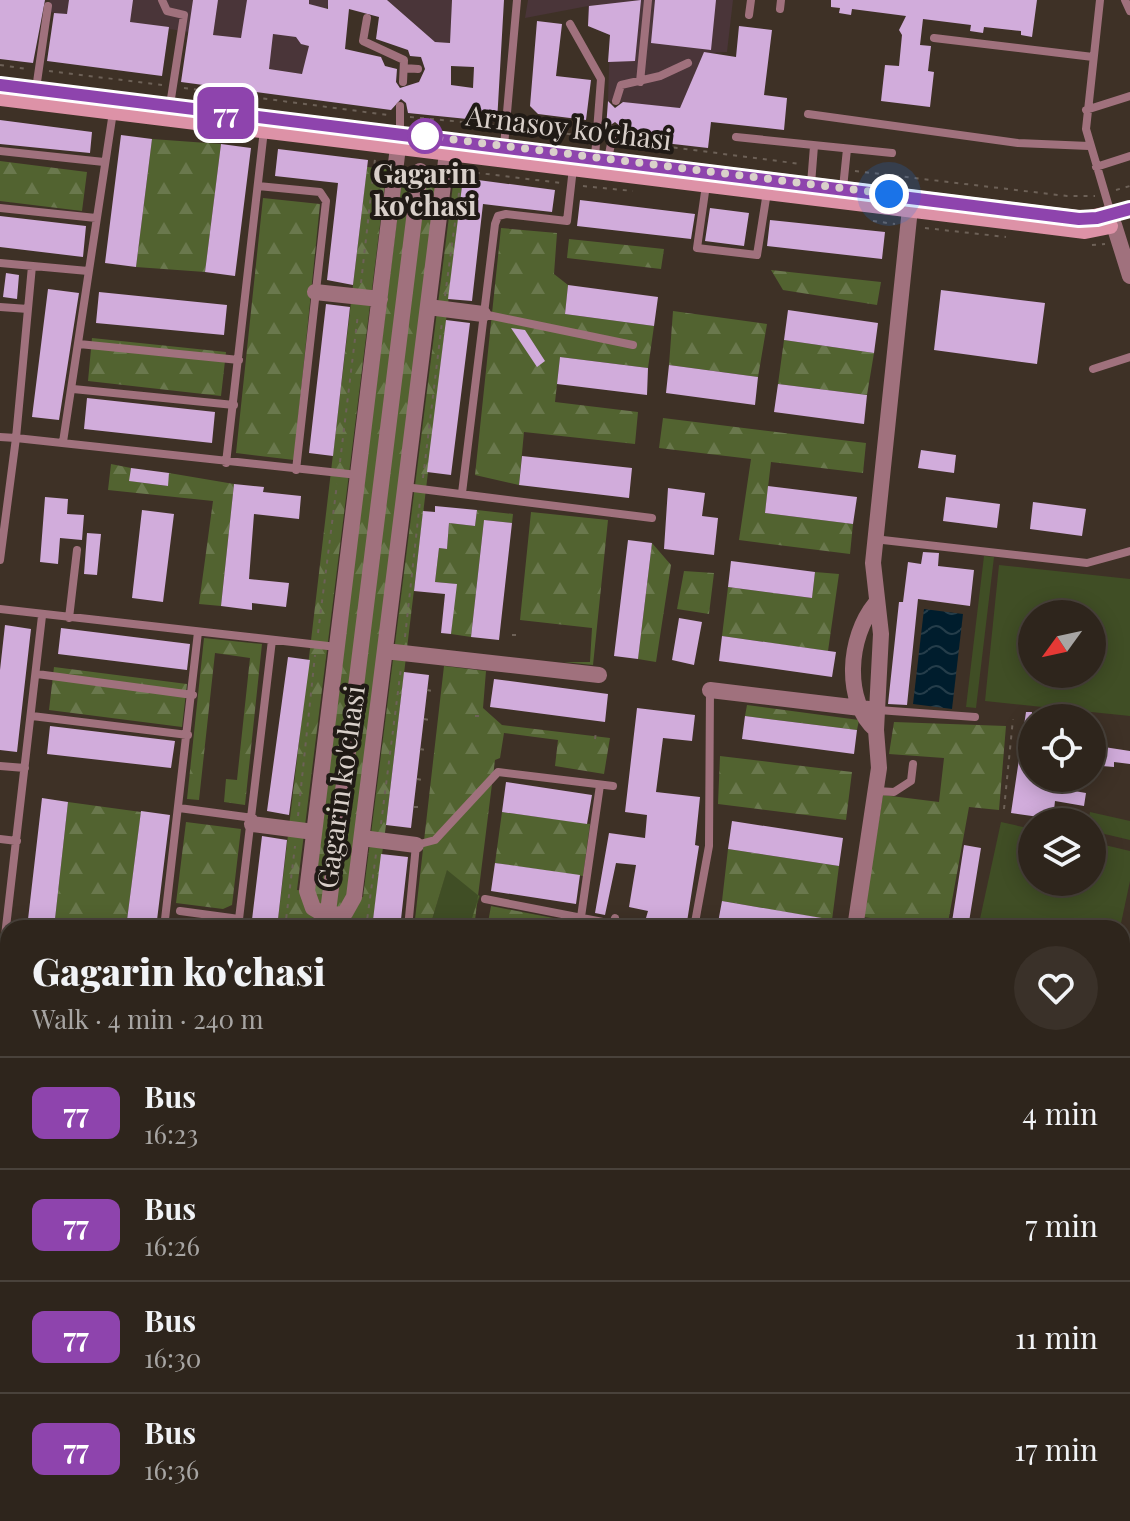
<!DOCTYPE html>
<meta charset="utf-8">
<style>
:root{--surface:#2e251c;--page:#3a3129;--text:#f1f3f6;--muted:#a7a5a3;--line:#49423b}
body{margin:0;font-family:"Playfair Display",serif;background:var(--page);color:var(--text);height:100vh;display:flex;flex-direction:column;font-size:30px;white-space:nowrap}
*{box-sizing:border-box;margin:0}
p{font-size:26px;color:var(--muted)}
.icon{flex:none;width:44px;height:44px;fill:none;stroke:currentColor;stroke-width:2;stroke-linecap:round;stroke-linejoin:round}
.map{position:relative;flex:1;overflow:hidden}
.panel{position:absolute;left:0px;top:920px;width:1130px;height:602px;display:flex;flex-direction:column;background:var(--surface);border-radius:24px 24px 0 0;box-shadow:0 4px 20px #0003,0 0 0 2px var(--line)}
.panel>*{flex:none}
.badge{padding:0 16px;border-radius:12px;font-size:28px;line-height:52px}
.needle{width:52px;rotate:237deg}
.buttons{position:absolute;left:1018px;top:600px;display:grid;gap:16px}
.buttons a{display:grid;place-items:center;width:88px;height:88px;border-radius:50%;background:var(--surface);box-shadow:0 4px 20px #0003,0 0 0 2px var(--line);font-size:40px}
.you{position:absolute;width:40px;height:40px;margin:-20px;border:6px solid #fff;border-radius:50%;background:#1a73e8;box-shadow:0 0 0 12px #1a73e833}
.map>.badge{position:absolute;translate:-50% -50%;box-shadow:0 0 0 4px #fff}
.round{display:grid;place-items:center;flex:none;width:84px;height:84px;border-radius:42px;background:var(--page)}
.head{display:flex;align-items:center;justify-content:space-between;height:136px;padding:0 32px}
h1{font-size:38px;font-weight:800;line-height:60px}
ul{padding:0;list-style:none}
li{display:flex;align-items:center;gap:24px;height:112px;padding:0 32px;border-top:2px solid var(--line)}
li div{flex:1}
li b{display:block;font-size:30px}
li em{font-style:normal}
li .badge{min-width:88px;font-weight:700;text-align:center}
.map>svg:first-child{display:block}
.industrial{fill:#4a3539}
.green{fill:#404e25;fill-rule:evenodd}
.forest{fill:url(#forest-firs)}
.water{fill:url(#water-waves)}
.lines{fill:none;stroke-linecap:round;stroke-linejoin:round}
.canal{stroke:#001d2d;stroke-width:14}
.building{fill:#d1acdb;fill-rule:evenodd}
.path{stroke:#6d6157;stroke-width:2;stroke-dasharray:4 6;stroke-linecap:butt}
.lane{stroke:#a0717d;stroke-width:8}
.street{stroke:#a0717d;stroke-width:16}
.secondary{stroke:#dd92a7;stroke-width:16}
.line-casing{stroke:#fff;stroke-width:18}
.line{stroke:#8e44ad;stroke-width:12}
.walk{stroke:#d9d0ca;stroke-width:8;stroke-dasharray:0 14.4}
.stop-dot{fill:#fff;stroke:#8e44ad;stroke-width:4}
.labels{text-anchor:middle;stroke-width:8;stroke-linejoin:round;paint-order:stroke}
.street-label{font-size:28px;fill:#d9d0ca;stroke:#201a15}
.stop-label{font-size:28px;font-weight:bold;fill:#d9d0ca;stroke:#201a15}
</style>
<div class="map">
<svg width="1130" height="1521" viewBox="0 0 1130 1521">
<defs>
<pattern id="forest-firs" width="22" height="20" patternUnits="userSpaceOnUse" patternTransform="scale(2)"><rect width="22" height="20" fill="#526330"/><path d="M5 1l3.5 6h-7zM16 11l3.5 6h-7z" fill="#6a784d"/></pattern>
<pattern id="water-waves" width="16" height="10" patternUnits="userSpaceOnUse" patternTransform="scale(2)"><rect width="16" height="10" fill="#001d2d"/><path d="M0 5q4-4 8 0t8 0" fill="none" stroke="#253d4a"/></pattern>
</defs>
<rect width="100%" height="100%" fill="#3e3126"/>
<path class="industrial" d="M50 0H330L302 74 269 69 218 36 49 12Z
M387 0H452L450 43 435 42Z
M528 0H733L727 52 704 53 680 108 608 101 610 35 588 26V6L525 18Z"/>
<path class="green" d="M984 556 994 557 976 708 966 707Z
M999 565 1130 579V716L985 701ZM1032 614H1092V674H1032Z
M1090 812 1130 821V840L1092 831V822H1088Z
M1001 822 1032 829V882H1092V842L1130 851V881L1120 928H978Z
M447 869 480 896 469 928 431 923Z"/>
<path class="forest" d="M152 139 221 144 205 272 136 267Z
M0 161 87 172 82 211 0 201Z
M367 167 387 169 297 890 313 892 403 171 437 175 349 896 363 897 454 177 463 178 386 825 372 928H277Z
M263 198 320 204 294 460 236 453Z
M501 228 557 233 554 274 568 285 565 314 654 326 648 368 560 357 555 402 638 412 635 444 524 432 519 485 475 475Z
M569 239 664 249 661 269 567 258Z
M771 270 881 282 877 305 783 290Z
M673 311 767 324 758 377 669 365Z
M92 338 226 352 221 396 88 381Z
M784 340 874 353 867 395 778 384Z
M663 418 866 443 863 473 771 462 765 513 853 524 850 554 739 540 751 459 659 448Z
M111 464 131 468 130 481 167 486 169 473 234 484 221 606 199 604 213 501 108 490Z
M477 510 513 514 512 523 484 520 471 637 451 634 456 584 435 582 439 548 447 549 449 523 475 526Z
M531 512 608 520 593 665 564 662H590L592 628 520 620Z
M652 543 671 565 656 662 638 659Z
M684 571 714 573 709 614 677 609Z
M815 572 839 574 828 651 722 636 728 587 812 598Z
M204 638 262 644 245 805 224 802 226 779 237 780 250 658 215 653 199 800 187 799Z
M444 666 486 671 483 708 502 725 610 738 604 774 555 766 558 740 504 733 500 758 495 760 474 928H469L479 896 447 870 431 923 447 928H414Z
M54 667 187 684 182 727 49 710Z
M747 705 859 720 857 730 745 716Z
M894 722 1006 726 999 810 969 807 947 928 863 917 883 795 939 802 944 758 889 754Z
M720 756 852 772 846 820 718 804Z
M68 802 141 812 126 928H54Z
M502 812 590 824 583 876 495 863Z
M186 822 241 829 232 905 223 909 176 903Z
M728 849 839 866 832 920 722 901Z
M491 906 600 927V928H487Z
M1130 1376V1521H896L880 1516 1122 1514V1379Z
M686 1514H804L807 1521H686Z"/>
<path class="water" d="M924 609 963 614 952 709 913 704Z"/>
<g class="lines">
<path class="canal" d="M1122 1442 1130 1438
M991 1521 1005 1514"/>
</g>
<path class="building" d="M0 0H45L33 63 0 59Z
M69 0H133L130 22 169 27 162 76 47 61 54 13 67 14Z
M193 0H218L213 35 241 38 247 0H309V4L328 9V0H387L435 42 450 43 452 0H504L497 122 408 113 406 103 401 99 391 110 181 82ZM349 9 379 17 376 39 408 50 410 56 421 57 425 69 419 82 400 88 396 82 397 69 385 66 381 57 345 49ZM273 34 296 37 301 44 309 46 302 74 269 69ZM451 66 474 67 473 88 451 85Z
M641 0 635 61 608 62 610 35 588 26 589 6Z
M655 0H716L711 50 651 43Z
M831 0H1037L1032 37 1021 35V31L984 27 983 33 970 31 971 25 923 19 920 45 931 46 928 71 934 72 930 107 881 101 885 65 899 66 902 35 899 30 906 16 852 9 851 15 839 13 840 8 831 7Z
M537 21 562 24 556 76 591 80 586 120 538 114 530 106Z
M739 26 772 30 764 95 787 98 784 130 711 122 708 148 621 138 620 126 615 122 606 128 608 101 615 108 623 102 680 108 704 52 736 57Z
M0 120 92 132 90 153 0 144Z
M121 135 152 139 136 267 105 263Z
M221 144 251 148 235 276 205 272Z
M278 149 368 160 353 285 327 280 338 183 275 176Z
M463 178 555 190 552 212 483 204 472 301 448 299Z
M580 200 695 214 691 239 577 226Z
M710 208 749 213 744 246 705 241Z
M0 216 86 226 83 257 0 247Z
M770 220 885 232 882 259 767 246Z
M6 273 19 275 17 299 3 297Z
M568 285 658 297 654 326 565 314Z
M48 289 79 293 59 420 32 417Z
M941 290 1045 303 1037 364 934 350Z
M99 292 227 305 224 335 96 323Z
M326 304 350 307 333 456 309 453Z
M788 310 878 323 874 353 784 340Z
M446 320 470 323 451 475 427 472Z
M511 328 525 330 545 361 537 367Z
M560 357 648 368 647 395 557 384Z
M669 365 758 377 755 405 666 393Z
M778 384 867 395 864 424 774 412Z
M87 398 215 412 212 443 84 429Z
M921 450 956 455 954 473 918 468Z
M522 456 632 468 629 498 519 485Z
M131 468 169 473 168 486 129 481Z
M234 484 264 487 263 492 301 496 299 519 254 514 249 579 289 583 286 607 252 603V610L221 606Z
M768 486 857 497 853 524 765 513Z
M668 488 705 493 702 516 718 518 714 555 664 549Z
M45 497 68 499 67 514 84 515 82 540 60 538 58 564 40 562Z
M946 497 1000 504 997 528 943 521Z
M1033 502 1086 509 1082 536 1030 529Z
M435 506 477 510 475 526 449 523 447 549 439 548 435 582 457 584 451 634 441 633 445 594 414 591 423 511 435 512Z
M142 510 174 514 163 602 132 598Z
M484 520 512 523 499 640 471 637Z
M87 533 101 534 97 575 84 574Z
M628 540 652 543 638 659 614 656Z
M923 552 939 553 938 566 974 570 970 606 918 599 907 705 888 704 899 602H903L908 562 921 564Z
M731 561 815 572 812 598 728 587Z
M679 618 702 622 694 665 672 660Z
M5 625 31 629 17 752 0 750V670Z
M61 628 190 644 187 670 58 654Z
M722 636 836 652 832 677 719 661Z
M288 657 310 660 289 815 267 811Z
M404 672 429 675 411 828 386 825Z
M494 679 608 694 605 722 490 707Z
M637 708 695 715 692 741 663 738 656 792 700 797 695 845 699 846 686 928 644 925 648 911 629 907 636 865 616 863 605 915 595 913 609 833 645 838 647 815 625 812Z
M1026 712H1032V778H1058L1057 788 1086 793 1084 806 1055 801 1053 819 1011 813Z
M745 716 857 730 854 754 742 739Z
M50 726 175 741 171 768 47 754Z
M1104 747 1130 751V764L1114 762V767L1102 766Z
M506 782 592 795 587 824 502 812Z
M42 798 68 802 54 928H27Z
M141 811 170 815 156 928H126Z
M732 821 843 838 839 866 728 849Z
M262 836 287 840 277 928H251Z
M964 845 981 848 968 928H951Z
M381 854 408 857 400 928H372Z
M495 863 580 875 576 904 491 891Z
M722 901 845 922 844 928H717Z"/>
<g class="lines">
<path class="path" d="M0 65 27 69
M49 71 162 85
M184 88 388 115
M410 117 495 125
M517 128 586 136
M624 141 801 164
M855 171 1067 196H1095
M583 186 633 191
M1116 190 1130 186
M873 221 895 224
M925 228 1006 237
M1092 245 1105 244
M361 283 375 159
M445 296 462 171 561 183
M340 462 358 314
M423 478 442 322
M318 633 337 484
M512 635H518
M405 637 420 501
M427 690 433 691
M475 716H480
M424 719 430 720
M595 739 596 732
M420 749 426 750
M417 779 423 780
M414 807H420
M1004 809 1013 719
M298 816 315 655
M381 824 401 668
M285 928 295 846
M366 928 376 854
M0 989H8
M1122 1153 1130 1155
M1122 1211 1130 1213
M1122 1266 1130 1265
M1122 1418 1130 1412
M1122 1459 1130 1454
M1122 1496 1130 1510
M926 1521 935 1514
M1027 1521 1030 1514"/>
<path class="lane" d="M162 0 167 11 184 15 170 105
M1100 0 1086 129 1111 214
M1125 0 1130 11
M780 9 781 0
M749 15 751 0
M367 18 363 41 404 60 403 82
M570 24 601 79 595 157
M934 38 1093 57
M404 68 418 69
M640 82 648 0
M36 89 48 6
M616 101 621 85 660 76 688 63
M400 106V133
M1086 110 1130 96
M808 114 1018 143 1089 146
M736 137 892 153
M504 146 517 0
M0 151 104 162
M608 159 614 129
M1096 167 1130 156
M811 184 814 146
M706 185 697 248 757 255 767 192
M258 186 320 192 326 201 296 470
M843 188 847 149
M0 208 96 218
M0 263 88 271
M0 307 28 309
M483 314 633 345
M79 344 239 360
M1093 369 1130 357
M73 389 234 405
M0 437 16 438 32 266
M63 442 113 112
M226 463 264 130
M405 487 652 518
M462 493 495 224 498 216 506 214 567 221 573 168
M874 539 1087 563 1130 551
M0 560 16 438 358 475
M0 609 337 647
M69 618 77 550
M37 674 193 695
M878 710 975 717
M32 716 188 735
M0 766 25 768
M876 791 894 792 911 781 913 764
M179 808 253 818
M0 839 17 841
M485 899 613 924 615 918
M180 911 239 919 272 640
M581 917 600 785
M612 927 613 924 633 928
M164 928 198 632
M408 928 416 845 435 840 498 772 613 786
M694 928 709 846 710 690
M3 953 42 616
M0 1034 8 1035
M0 1118 8 1119
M0 1166 8 1171
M0 1320 8 1310
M0 1336 8 1338
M0 1455 8 1458
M81 1514 99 1517
M678 1514V1521
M57 1521 59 1514
M317 1521V1514
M440 1521V1514
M890 1521 892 1514"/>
<path class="street" d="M398 147 307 891 313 908 328 917 345 913 354 897 447 153
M1114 225 1130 276
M315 292 380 299
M428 307 483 314
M875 604C848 637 843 701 876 730
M385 651 599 675
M710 690 877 710
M252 824 314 832
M362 838 416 845
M326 928 420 171
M855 928 879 768 876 730 881 634 873 563 911 199
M0 1238 8 1230
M0 1392 8 1394
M875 1514 879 1521"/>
<path class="secondary" d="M0 85 1085 219 1130 209
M0 98 1085 231 1110 226
M0 953 8 954
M0 969 8 970
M1122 1175 1130 1177
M1122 1190 1130 1192"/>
</g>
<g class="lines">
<defs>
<path id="line" d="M0 85 1079 219 1097 218 1130 209"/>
</defs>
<use href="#line" class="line-casing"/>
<use href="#line" class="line"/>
<path class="walk" d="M425 136 889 194"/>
</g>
<circle class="stop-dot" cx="425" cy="136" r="16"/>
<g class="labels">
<g class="street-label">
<text transform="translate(569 128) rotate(7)" y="10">Arnasoy ko'chasi</text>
<text transform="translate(341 787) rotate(-82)" y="10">Gagarin ko'chasi</text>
</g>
<g class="stop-label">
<text x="425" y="184">Gagarin<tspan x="425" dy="32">ko'chasi</tspan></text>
</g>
</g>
</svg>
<div class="buttons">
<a><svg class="needle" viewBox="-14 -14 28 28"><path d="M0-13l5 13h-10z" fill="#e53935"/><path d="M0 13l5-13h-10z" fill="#a7a5a3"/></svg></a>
<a><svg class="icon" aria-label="locate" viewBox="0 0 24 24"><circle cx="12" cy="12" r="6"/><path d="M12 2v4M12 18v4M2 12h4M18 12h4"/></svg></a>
<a><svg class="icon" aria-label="layers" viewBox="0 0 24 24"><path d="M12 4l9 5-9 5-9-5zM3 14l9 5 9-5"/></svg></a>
</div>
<div class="you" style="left:889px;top:194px"></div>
<b class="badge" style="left:226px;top:113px;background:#8e44ad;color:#fff">77</b>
<section class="panel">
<div class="head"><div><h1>Gagarin ko'chasi</h1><p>Walk · 4 min · 240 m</p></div><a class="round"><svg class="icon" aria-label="heart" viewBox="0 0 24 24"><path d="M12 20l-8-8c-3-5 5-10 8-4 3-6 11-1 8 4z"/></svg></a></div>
<ul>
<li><span class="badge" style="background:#8e44ad;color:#fff">77</span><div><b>Bus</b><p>16:23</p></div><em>4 min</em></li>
<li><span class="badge" style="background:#8e44ad;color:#fff">77</span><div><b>Bus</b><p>16:26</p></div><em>7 min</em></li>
<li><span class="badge" style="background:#8e44ad;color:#fff">77</span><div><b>Bus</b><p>16:30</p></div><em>11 min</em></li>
<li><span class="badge" style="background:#8e44ad;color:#fff">77</span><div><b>Bus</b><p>16:36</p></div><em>17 min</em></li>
</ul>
</section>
</div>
